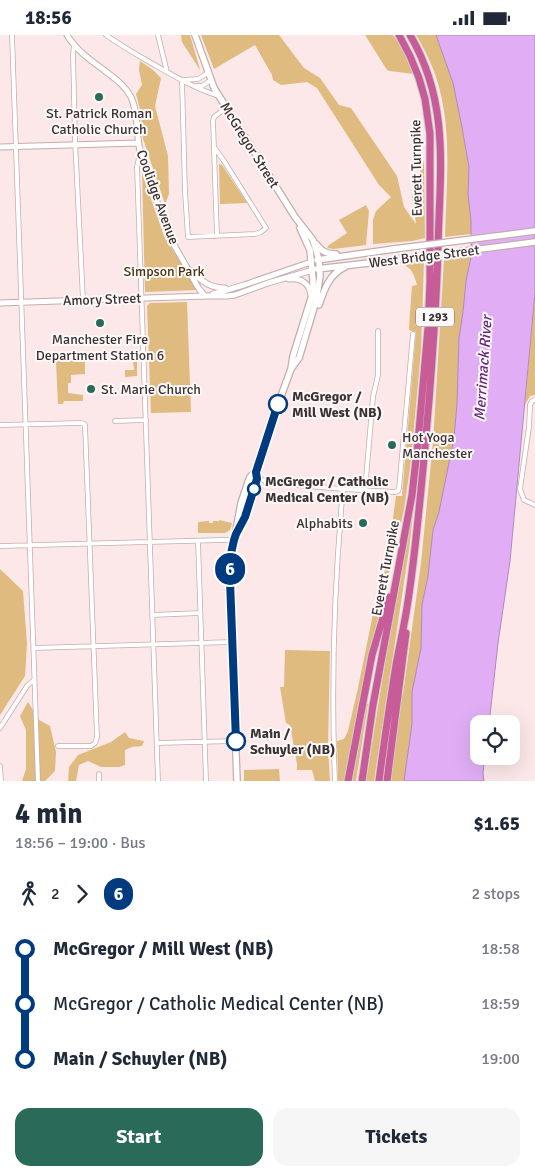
<!DOCTYPE html>
<meta charset="utf-8">
<style>
:root{--surface:#fff;--page:#f6f6f7;--text:#1f2937;--muted:#747a83;--accent:#2a6a59}
body{margin:0;font-family:Signika,sans-serif;background:var(--page);color:var(--text);height:100vh;display:flex;flex-direction:column;font-size:19px;white-space:nowrap}
*{box-sizing:border-box;margin:0}
p{font-size:16px;color:var(--muted)}
.icon{flex:none;width:28px;height:28px;fill:none;stroke:currentColor;stroke-width:2;stroke-linecap:round;stroke-linejoin:round}
.map{position:relative;height:746px;overflow:hidden}
.sheet{display:flex;flex-direction:column;background:var(--surface);flex:1}
.sheet>*{flex:none}
.badge{padding:0 10px;border-radius:16px;font-size:18px;line-height:32px}
.controls{position:absolute;left:470px;top:680px;display:grid;gap:10px}
.controls a{display:grid;place-items:center;width:50px;height:50px;border-radius:10px;background:var(--surface);box-shadow:0 5px 20px #0002;font-size:25px}
.map>.badge{position:absolute;translate:-50% -50%;box-shadow:0 0 0 2px #fff}
.legs{display:flex;align-items:center;gap:8px;height:55px;padding:0 15px;font-size:16px}
.legs p{margin-inline-start:auto}
.headline{display:flex;align-items:center;justify-content:space-between;height:85px;padding:0 15px}
h1{font-size:28px;font-weight:700;line-height:38px}
.cta{display:flex;gap:10px;margin-top:auto;padding:10px 15px}
.cta a{flex:1;height:58px;border-radius:15px;background:var(--accent);color:#fff;font-size:20px;font-weight:700;line-height:58px;text-align:center}
.cta a+a{background:var(--page);color:var(--text)}
ul{padding:0 15px;list-style:none}
li{display:flex;align-items:center;gap:18px;height:55px;font-size:19px}
li i{display:grid;place-items:center;width:8px;height:100%;margin:0 6px;background:currentColor}
li i::after{content:'';width:12px;height:12px;margin:-6px;border:4px solid;border-radius:50%;background:var(--surface)}
li p{margin-inline-start:auto}
li:first-child i{background:linear-gradient(#0000 50%,currentColor 0)}
li:last-child i{background:linear-gradient(currentColor 50%,#0000 0)}
.status{display:flex;justify-content:space-between;align-items:center;height:35px;padding:0 25px;background:var(--surface);direction:ltr}
.status svg{height:14px;fill:currentColor}
.map>svg:first-child{display:block}
.green{fill:#dfbb7f}
.water{fill:#e1aef6;stroke:#af89bb}
.lines{fill:none;stroke-linecap:round;stroke-linejoin:round}
.minor-casing{stroke:#c4adad;stroke-width:5.5}
.tertiary-casing{stroke:#c4adad;stroke-width:7}
.secondary-casing{stroke:#c4adad;stroke-width:8}
.motorway-casing{stroke:#d0cece;stroke-width:9}
.minor{stroke:#fff;stroke-width:4}
.tertiary{stroke:#fff;stroke-width:5}
.secondary{stroke:#fff;stroke-width:5.5}
.motorway{stroke:#c75c99;stroke-width:7}
.secondary-bridge-casing{stroke:#c4adad;stroke-width:8;stroke-linecap:butt}
.secondary-bridge{stroke:#fff;stroke-width:5.5}
.line-1-casing{stroke:#fff;stroke-width:11}
.line-1{stroke:#003b80;stroke-width:8}
.poi-dot{fill:#2a6a59;stroke:#fef9f9;stroke-width:2}
.stop-1-dot{fill:#fff;stroke:#003b80;stroke-width:2.5}
.labels{text-anchor:middle;stroke-width:4;stroke-linejoin:round;paint-order:stroke}
.shield{fill:#fef9f9;stroke:#766e6e;stroke-width:1}
.shield-label{font-size:12px;font-weight:bold;fill:#3b3232}
.poi-label{font-size:14px;fill:#3b3232;stroke:#fef9f9}
.street-label{font-size:14px;fill:#3b3232;stroke:#fef9f9}
.park-label{font-size:14px;fill:#493513;stroke:#fef9f9}
.stop-label{font-size:14px;font-weight:bold;fill:#3b3232;stroke:#fef9f9;text-anchor:start}
.water-label{font-size:15px;font-style:italic;fill:#65287a;stroke:#fef9f9}
</style>
<div class="status"><b>18:56</b><svg viewBox="0 0 49 12"><path d="M0 12V9h3v3zM5 12V6h3v6zM10 12V3h3v9zM15 12V0h3v12zM26 1h20v11H26zM47 4h2v5h-2z"/></svg></div>
<div class="map">
<svg width="535" height="746" viewBox="0 0 535 746">
<rect width="100%" height="100%" fill="#fce8e8"/>
<path class="green" d="M181 0H190L199 31 200 35 182 7Z
M201 0H279L304 33 320 43 339 70 351 73 397 141 404 172 416 189 412 162 424 126 425 203 412 206 373 209V185L376 176 391 162 379 150 317 53 307 47 281 50 273 45 272 40 255 10 214 34Z
M365 0H393L400 9 414 39 390 36 387 35Z
M416 0H436L453 48 461 87 469 132 468 160 471 185V199L445 202C446 154 452 104 440 56 436 38 426 16 416 0Z
M140 26 153 35 161 43 155 71 168 121 169 159 165 169 143 104 141 78 136 59 142 50 139 35Z
M219 129 222 130 247 168 220 169Z
M142 138 164 201 198 255 145 257Z
M366 170 369 176 366 210 334 214 327 213 329 210 347 198 339 185Z
M471 220 466 246 463 277 459 303 457 369 454 403 439 477 433 495 428 541 422 570 421 613 412 657V689L404 746H390L399 667 403 659 421 528 433 407 444 224Z
M424 226 421 315 411 425 404 475 367 629 349 723 346 746H338L337 706 344 704 348 696 358 653 377 559H378L379 553 381 554 389 513 396 461H402L416 297 409 295V292L412 251 417 250C414 239 412 233 402 229Z
M535 258V360L530 361 525 370Z
M187 267 191 377 151 378 147 271 150 268Z
M137 319V341L125 342V335H134L133 326H131V323H122L119 324H115V320Z
M85 325V339L71 340V348H68V358L83 360V366H64L63 369H58L56 326Z
M413 471H414L409 515 374 746H366L388 610Z
M219 485 232 488 230 495 225 498H198V487L209 486V488H213V486H219Z
M0 534 23 556 27 609 25 641 0 680Z
M285 615 330 616 328 713 330 746H315L312 735H297V729L290 690 286 688 280 652H284Z
M28 667 39 685 50 691 56 717 55 736 45 746H22L26 734V695L20 681Z
M366 668 368 669 356 746H350Z
M125 697 129 703 144 706 142 711 132 712 125 715V730L119 732H101L88 726 79 730 76 746H68L69 732 78 720 111 707Z
M279 734 280 746H244V735Z"/>
<path class="water" d="M436 0H535V258L510 526 498 608 489 689H479V721H485L483 738 484 746H404L412 689V657L421 613 422 570 428 541 433 495 439 477 454 403 457 369 459 303 463 277 466 246 471 222V185L468 160 469 132 461 87 453 48Z"/>
<g class="lines">
<defs>
<path id="minor" d="M12 0 38 746
M106 0C119 9 132 17 146 25 169 38 193 53 219 61
M158 0 167 37
M74 10 73 19 75 105 83 265
M182 45 185 157 188 202 255 199 261 197 266 193 224 126 214 112
M184 45 198 44 208 38
M196 51H202L211 45
M140 118 137 132 158 746
M217 201 213 86 214 82 226 73
M535 365 532 366 530 370 529 392 520 454 524 465 535 470
M115 386 146 385
M0 390 81 388 84 389 85 390 97 702 95 708 91 711H58
M255 443 272 448 343 454
M365 455 373 362 378 340V296
M198 506 206 746
M0 511 223 505H234
M152 580 200 578
M34 613 232 607
M0 693 27 651 34 645
M157 708 235 706
M0 731 1 746
M99 739V746
M335 746C331 648 334 551 343 454L395 457 398 456 399 454 413 299"/>
<path id="tertiary" d="M67 0C76 15 90 25 104 35 114 43 125 50 131 62 139 79 136 99 140 116L150 147 169 201 199 254 205 261
M0 112 138 108
M192 236C201 246 210 253 225 253
M289 244C300 243 309 247 311 260
M213 259 244 250 311 227
M0 268 205 261H227L235 260 268 248 313 235"/>
<path id="secondary" d="M195 0 214 53 295 182 313 205 319 225 320 241 316 266 299 323 291 334
M316 209C322 217 327 219 336 219
M317 225 394 214
M317 234 395 225
M319 270C324 255 329 239 345 232
M236 499 245 482 257 444 255 437 273 383 291 334 293 321 313 257V245L310 215 300 193
M237 746 229 533 241 468 248 447 250 442 255 437"/>
<path id="motorway" d="M348 746 372 620 389 562
M362 746 373 670 412 460 418 407 428 293 430 247V99L425 64 419 43 410 21 399 0
M379 746C384 707 390 668 396 630 400 608 405 587 408 566 418 500 423 433 429 366 433 314 437 263 438 211 440 136 450 68 410 0
M387 746 406 598"/>
</defs>
<use href="#minor" class="minor-casing"/>
<use href="#tertiary" class="tertiary-casing"/>
<use href="#secondary" class="secondary-casing"/>
<use href="#motorway" class="motorway-casing"/>
<use href="#minor" class="minor"/>
<use href="#tertiary" class="tertiary"/>
<use href="#secondary" class="secondary"/>
<use href="#motorway" class="motorway"/>
<defs>
<path id="secondary-bridge" d="M394 214 535 196
M395 225 535 207"/>
</defs>
<use href="#secondary-bridge" class="secondary-bridge-casing"/>
<use href="#secondary-bridge" class="secondary-bridge"/>
</g>
<g class="lines">
<defs>
<path id="line-1" d="M236 706 230 545V523L234 505 236 499 245 482 257 444 256 437 278 369"/>
</defs>
<use href="#line-1" class="line-1-casing"/>
<use href="#line-1" class="line-1"/>
</g>
<g class="poi-dot">
<circle cx="99" cy="62" r="5"/>
<circle cx="100" cy="288" r="5"/>
<circle cx="91" cy="354" r="5"/>
<circle cx="392" cy="410" r="5"/>
<circle cx="363" cy="488" r="5"/>
</g>
<g class="stop-1-dot">
<circle cx="278" cy="369" r="9"/>
<circle cx="254" cy="454" r="6"/>
<circle cx="236" cy="706" r="9"/>
</g>
<g class="labels">
<rect class="shield" x="416" y="272.5" width="38" height="19" rx="4"/>
<g class="shield-label">
<text x="435" y="286">I 293</text>
</g>
<g class="poi-label">
<text x="99" y="83">St. Patrick Roman<tspan x="99" dy="16">Catholic Church</tspan></text>
<text x="100" y="309">Manchester Fire<tspan x="100" dy="16">Department Station 6</tspan></text>
<text x="101" y="359" text-anchor="start">St. Marie Church</text>
<text x="402" y="407" text-anchor="start">Hot Yoga<tspan x="402" dy="16">Manchester</tspan></text>
<text x="353" y="493" text-anchor="end">Alphabits</text>
</g>
<g class="street-label">
<text transform="translate(250 110) rotate(58)" y="5">McGregor Street</text>
<text transform="translate(416 133) rotate(-91)" y="5">Everett Turnpike</text>
<text transform="translate(158 162) rotate(70)" y="5">Coolidge Avenue</text>
<text transform="translate(424 221) rotate(-7)" y="5">West Bridge Street</text>
<text transform="translate(102 264) rotate(-2)" y="5">Amory Street</text>
<text transform="translate(385 533) rotate(-79)" y="5">Everett Turnpike</text>
</g>
<g class="park-label">
<text x="164" y="241">Simpson Park</text>
</g>
<g class="stop-label">
<text x="292" y="366">McGregor /<tspan x="292" dy="16">Mill West (NB)</tspan></text>
<text x="265" y="451">McGregor / Catholic<tspan x="265" dy="16">Medical Center (NB)</tspan></text>
<text x="250" y="703">Main /<tspan x="250" dy="16">Schuyler (NB)</tspan></text>
</g>
<g class="water-label">
<text transform="translate(483 333) rotate(-86)" y="5">Merrimack River</text>
</g>
</g>
</svg>
<div class="controls">
<a><svg class="icon" aria-label="locate" viewBox="0 0 24 24"><circle cx="12" cy="12" r="6"/><path d="M12 2v4M12 18v4M2 12h4M18 12h4"/></svg></a>
</div>
<b class="badge" style="left:230px;top:534px;background:#003b80;color:#fff">6</b>
</div>
<section class="sheet">
<div class="headline"><div><h1>4 min</h1><p>18:56 – 19:00 · Bus</p></div><b>$1.65</b></div>
<div class="legs"><svg class="icon" aria-label="walk" viewBox="0 0 24 24"><circle cx="13" cy="4" r="2"/><path d="M13 8l-2 6 4 7M11 14l-3 7M7 12l3-4h3l4 4"/></svg>2<svg class="icon" aria-label="forward" viewBox="0 0 24 24"><path d="M9 5l7 7-7 7"/></svg><b class="badge" style="background:#003b80;color:#fff">6</b><p>2 stops</p></div>
<ul>
<li><i style="color:#003b80"></i><b>McGregor / Mill West (NB)</b><p>18:58</p></li>
<li><i style="color:#003b80"></i><span>McGregor / Catholic Medical Center (NB)</span><p>18:59</p></li>
<li><i style="color:#003b80"></i><b>Main / Schuyler (NB)</b><p>19:00</p></li>
</ul>
<div class="cta"><a>Start</a><a>Tickets</a></div>
</section>
